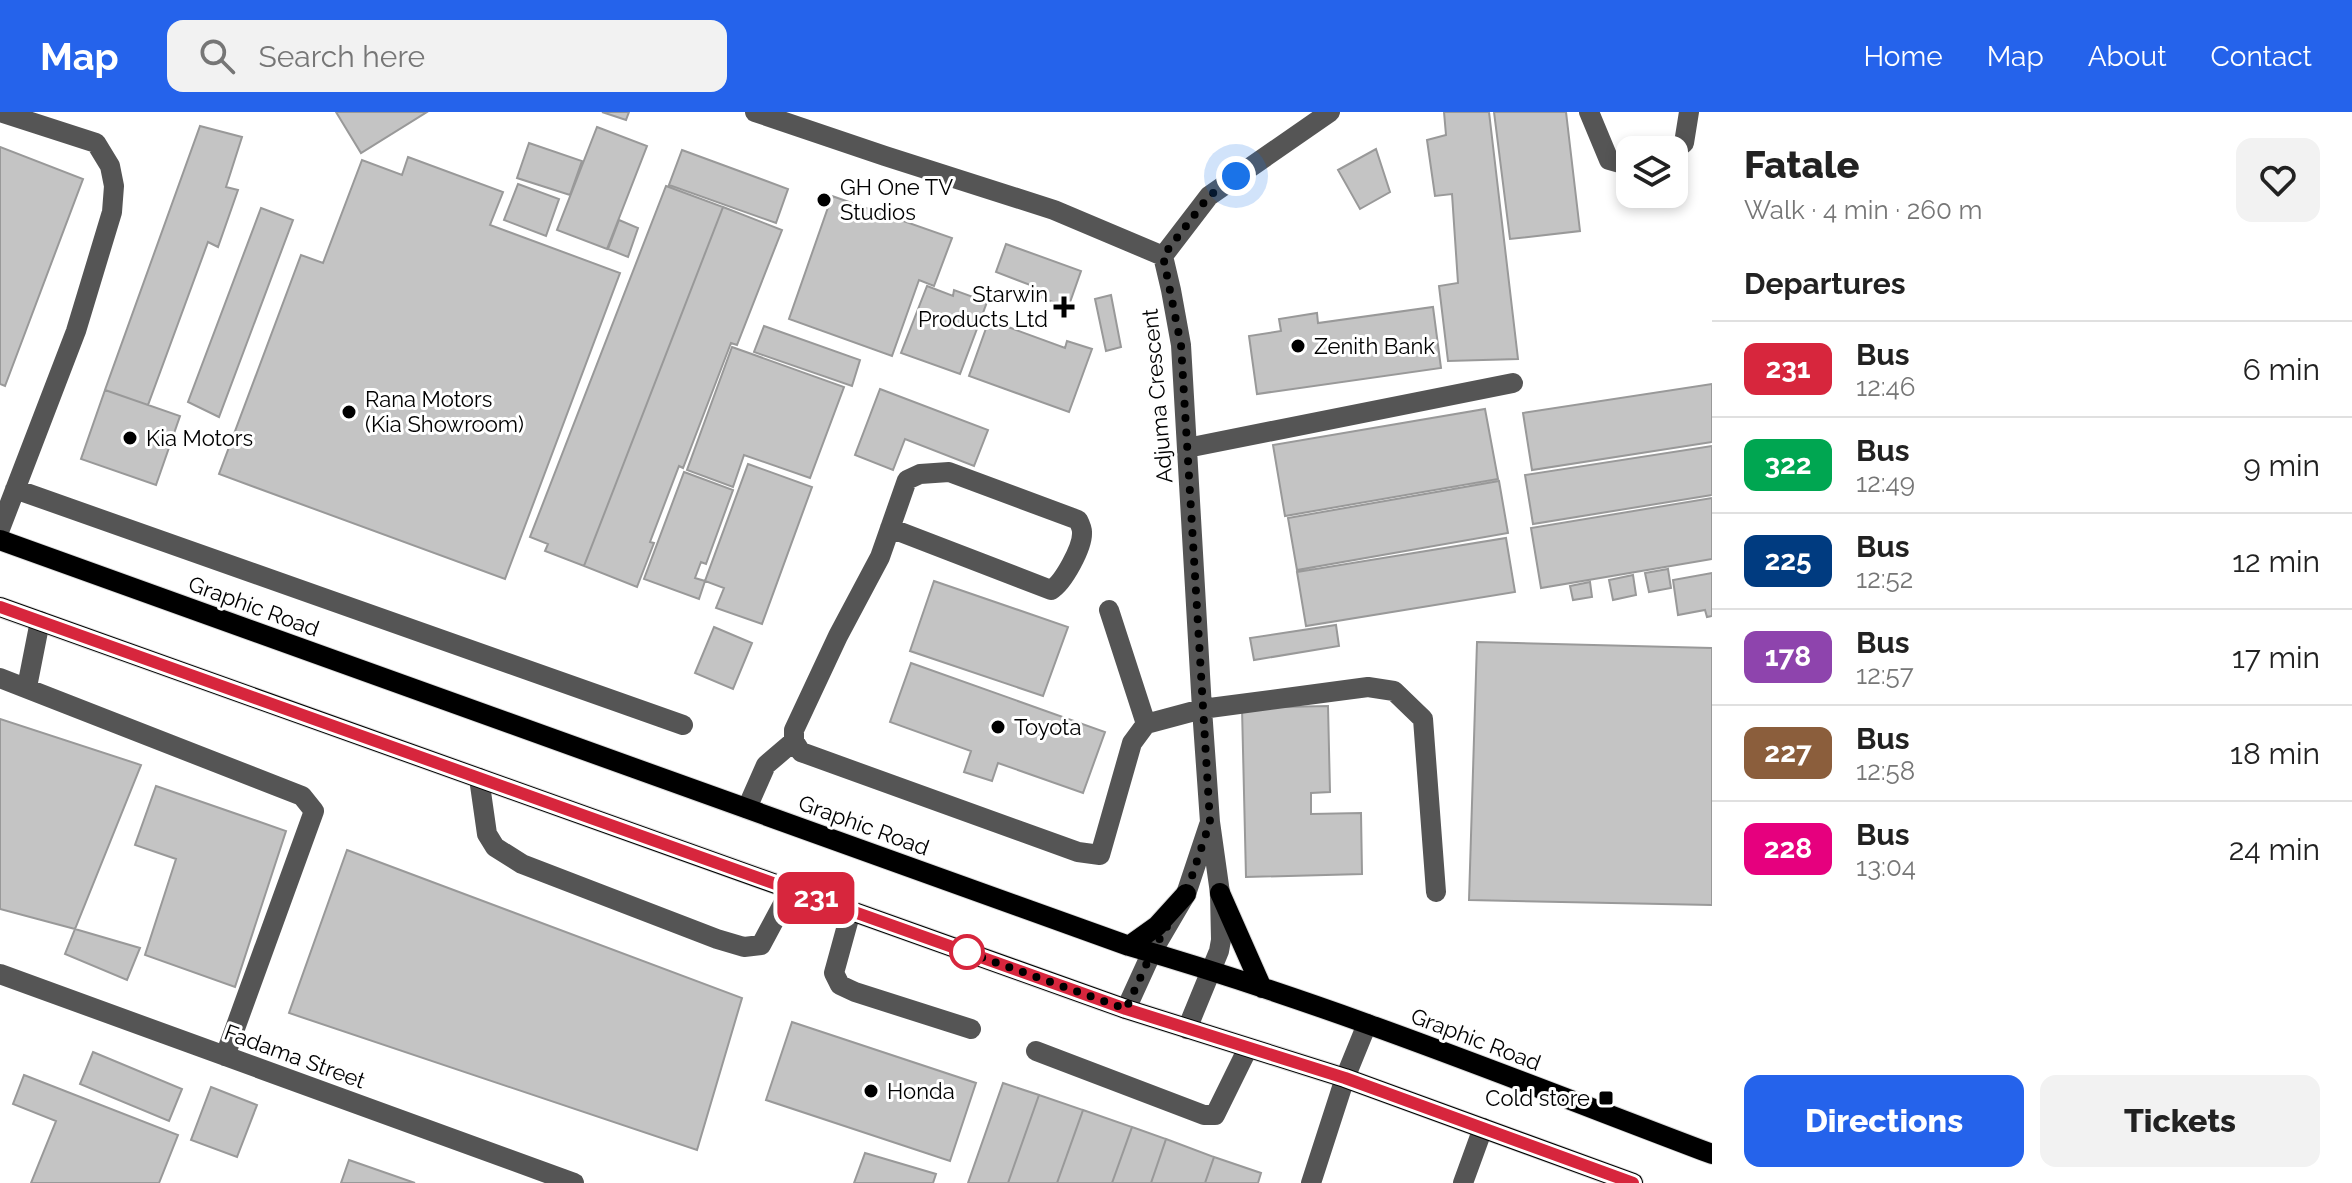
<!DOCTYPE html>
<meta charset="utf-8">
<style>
:root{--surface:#fff;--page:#f2f2f2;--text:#222;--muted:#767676;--line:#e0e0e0;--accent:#2563eb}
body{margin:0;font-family:Raleway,sans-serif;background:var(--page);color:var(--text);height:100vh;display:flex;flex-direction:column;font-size:30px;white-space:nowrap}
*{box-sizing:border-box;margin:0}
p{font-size:26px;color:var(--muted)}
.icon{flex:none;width:44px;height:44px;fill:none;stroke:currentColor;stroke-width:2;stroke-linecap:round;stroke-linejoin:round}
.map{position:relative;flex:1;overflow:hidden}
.sheet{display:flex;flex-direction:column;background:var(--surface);width:640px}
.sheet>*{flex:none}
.badge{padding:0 16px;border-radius:12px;font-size:28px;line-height:52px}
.tools{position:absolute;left:1616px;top:24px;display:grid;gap:16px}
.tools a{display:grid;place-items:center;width:72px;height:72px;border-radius:16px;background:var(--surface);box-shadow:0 4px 12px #0003;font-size:40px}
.you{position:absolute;width:40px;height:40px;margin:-20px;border:6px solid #fff;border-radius:50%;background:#1a73e8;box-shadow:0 0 0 12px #1a73e833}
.map>.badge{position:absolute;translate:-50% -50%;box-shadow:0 0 0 4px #fff}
h2{padding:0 32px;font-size:30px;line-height:72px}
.round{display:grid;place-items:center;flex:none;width:84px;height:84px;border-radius:16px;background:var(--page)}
.summary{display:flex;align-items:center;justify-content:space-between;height:136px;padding:0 32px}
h1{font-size:38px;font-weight:800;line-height:60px}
.cta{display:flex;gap:16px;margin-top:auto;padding:16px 32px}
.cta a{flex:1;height:92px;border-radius:16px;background:var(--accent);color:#fff;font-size:32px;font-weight:800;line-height:92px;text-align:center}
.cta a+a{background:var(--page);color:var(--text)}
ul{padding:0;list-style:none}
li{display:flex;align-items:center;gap:24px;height:96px;padding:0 32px;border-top:2px solid var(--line)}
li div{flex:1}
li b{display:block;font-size:30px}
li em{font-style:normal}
li .badge{min-width:88px;font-weight:700;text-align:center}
header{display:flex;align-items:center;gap:48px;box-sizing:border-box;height:112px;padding:0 40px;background:var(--accent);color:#fff}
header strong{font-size:38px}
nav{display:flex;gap:44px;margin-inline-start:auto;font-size:28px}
.search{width:560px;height:72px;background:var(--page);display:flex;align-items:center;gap:20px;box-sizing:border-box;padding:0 28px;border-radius:16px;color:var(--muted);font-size:30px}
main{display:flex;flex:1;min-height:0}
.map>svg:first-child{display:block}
.building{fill:#c4c4c4;stroke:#999;stroke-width:2}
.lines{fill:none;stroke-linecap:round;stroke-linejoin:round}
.major-casing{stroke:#dbdbdb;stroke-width:22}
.minor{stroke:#555;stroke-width:20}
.major{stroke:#000;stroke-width:20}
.line-casing{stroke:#fff;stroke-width:18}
.line{stroke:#d7263d;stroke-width:12}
.walk{stroke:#000;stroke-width:8;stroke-dasharray:0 14.4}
.poi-dot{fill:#000;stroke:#fff;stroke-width:3}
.stop-dot{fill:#fff;stroke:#d7263d;stroke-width:4}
.labels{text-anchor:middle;stroke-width:6;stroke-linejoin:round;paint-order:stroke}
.poi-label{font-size:22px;fill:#000;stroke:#fff;text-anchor:start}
.street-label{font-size:22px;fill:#000;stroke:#fff}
</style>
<header>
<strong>Map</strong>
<div class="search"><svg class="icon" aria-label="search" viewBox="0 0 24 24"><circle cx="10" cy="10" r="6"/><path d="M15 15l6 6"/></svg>Search here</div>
<nav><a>Home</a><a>Map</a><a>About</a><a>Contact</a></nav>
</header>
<main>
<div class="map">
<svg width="1712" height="1071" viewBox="0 0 1712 1071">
<rect width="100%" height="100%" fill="#fff"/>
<path class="building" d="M336 0H427L361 41Z
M602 0H629L626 8Z
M1444 0H1489L1518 247 1448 249 1439 174 1458 171 1452 82 1435 84 1427 28 1446 23Z
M1494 0H1566L1580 119 1510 127Z
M200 14 242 25 226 75 238 78 218 135 208 130 148 293 105 278Z
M597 15 647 34 607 137 557 118Z
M529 31 582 49 570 83 517 66Z
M0 35 83 67 5 274 0 272Z
M1376 37 1390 80 1360 97 1338 58Z
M682 38 788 77 776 111 669 73Z
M408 45 503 80 490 113 620 161 505 467 219 362 301 143 323 151 362 48 402 63Z
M518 72 559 87 546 124 504 108Z
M666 74 723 95 584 454 545 439 548 432 530 425Z
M832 84 952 126 934 174 919 168 892 244 789 207Z
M723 95 782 118 737 233 731 231 683 356 679 354 650 430 654 431 637 475 584 454Z
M261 96 293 108 219 305 188 290Z
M619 108 638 116 628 145 608 137Z
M1006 132 1081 159 1068 196 1030 181 1033 174 996 160Z
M927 174 953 184 954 178 987 190 960 262 901 241Z
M1111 183 1121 235 1106 239 1095 187Z
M1433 195 1441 256 1257 282 1249 224 1281 219 1279 207 1317 201 1318 211Z
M989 208 1065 236 1067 229 1092 237 1069 300 969 264Z
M764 214 860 248 852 274 754 240Z
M732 235 844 275 810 366 744 343 733 375 687 358Z
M1712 272V330L1532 358 1523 301Z
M880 277 988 318 974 354 905 327 893 358 855 343Z
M105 278 180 304 156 373 81 347Z
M1485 297 1498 367 1285 404 1273 333Z
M1712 334V383L1533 412 1525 363Z
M748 352 812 375 762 512 716 496 724 476 705 469Z
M684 360 733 378 706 452 701 450 695 466 705 469 699 487 644 467Z
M1499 369 1508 421 1297 458 1288 406Z
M1712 386V447L1541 476 1531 416Z
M1506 426 1515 480 1306 514 1297 460Z
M1668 457 1671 476 1649 480 1645 461Z
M1712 461V504L1707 505 1705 498 1678 503 1673 468Z
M1633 463 1636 483 1613 488 1609 468Z
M934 469 1068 515 1043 584 910 539Z
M1590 470 1592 485 1573 488 1570 474Z
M1336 513 1339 534 1254 548 1250 526Z
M714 515 752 531 733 577 695 561Z
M1477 530 1712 536V793L1469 788Z
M911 551 1105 620 1083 681 998 651 992 669 964 660 971 639 890 610Z
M1328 594 1330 680 1311 681V702L1361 701 1362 762 1246 765 1242 596Z
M0 607 141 653 75 817 0 797Z
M156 674 286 719 235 875 145 843 176 747 135 733Z
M347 738 742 886 697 1038 289 901Z
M75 817 140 836 127 868 65 842Z
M792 910 976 971 950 1049 766 988Z
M93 940 182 977 169 1009 80 972Z
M24 963 178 1023 159 1071H31L56 1009 13 992Z
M1003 971 1039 983 1008 1071H968Z
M211 975 257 993 237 1045 191 1028Z
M1039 983 1083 998 1057 1071H1008Z
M1083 998 1132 1015 1112 1071H1057Z
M1132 1015 1166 1027 1151 1071H1112Z
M1166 1027 1214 1045 1205 1071H1151Z
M865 1041 936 1062 933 1071H854Z
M1214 1045 1261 1061 1258 1071H1205Z
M349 1048 415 1071H341Z"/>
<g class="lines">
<defs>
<path id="major" d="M0 428 1129 834C1327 891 1519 969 1712 1042
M0 495 1126 897 1345 966 1633 1071
M1220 781 1262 876
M1129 834 1157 814 1186 782"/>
</defs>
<use href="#major" class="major-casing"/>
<path class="minor" d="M0 0 96 31 110 54 114 74 112 100 76 219 0 417
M755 0 885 44 1054 98 1163 144
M1589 0 1609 48 1630 54
M1674 39 1684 31 1689 0
M1163 144 1171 178 1181 233 1202 597 1210 710 1220 781 1221 828 1219 839 1187 917
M1163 144 1209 84 1330 0
M1187 336 1513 271
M15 377 683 613
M890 416 1051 478C1063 471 1083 435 1082 420 1082 416 1080 412 1078 408L949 360 920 362 907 368 880 445 838 524 794 618V629L801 640 1078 740 1100 743 1132 631 1146 612 1202 597 1368 575 1394 579 1423 607 1436 780
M1109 498 1146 612
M0 566 302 684 314 699 225 944
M27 575 40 509
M479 666 487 722 495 735 522 752 717 827 744 835 761 833 791 777
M747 696 766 653 794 629
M851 799 834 861 840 873 855 880 971 917
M0 862 574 1071
M1126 897 1152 840 1186 782 1209 713
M1036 939 1204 1003H1215L1248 936
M1311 1071 1345 966 1367 912
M1463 1071 1483 1016"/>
<use href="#major" class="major"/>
</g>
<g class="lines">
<defs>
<path id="line" d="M0 495 1126 897 1345 966 1633 1071"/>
</defs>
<use href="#line" class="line-casing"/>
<use href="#line" class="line"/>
<path class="walk" d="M967 840 961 838 1126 897 1152 840 1186 782 1210 710 1181 233 1163 144 1209 84 1236 64"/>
</g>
<g class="poi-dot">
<circle cx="824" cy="88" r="8"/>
<path d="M1060 183h8v8h8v8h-8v8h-8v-8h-8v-8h8z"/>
<circle cx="1298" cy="234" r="8"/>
<circle cx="349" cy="300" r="8"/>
<circle cx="130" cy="326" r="8"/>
<circle cx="998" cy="615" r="8"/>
<circle cx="871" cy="979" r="8"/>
<rect x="1598" y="978" width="16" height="16" rx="4"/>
</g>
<circle class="stop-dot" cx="967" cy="840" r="16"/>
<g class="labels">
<g class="poi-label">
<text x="840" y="83">GH One TV<tspan x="840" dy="25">Studios</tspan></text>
<text x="1048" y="190" text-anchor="end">Starwin<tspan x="1048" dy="25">Products Ltd</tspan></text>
<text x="1314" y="242">Zenith Bank</text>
<text x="365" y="295">Rana Motors<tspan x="365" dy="25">(Kia Showroom)</tspan></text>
<text x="146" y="334">Kia Motors</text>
<text x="1014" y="623">Toyota</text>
<text x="887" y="987">Honda</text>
<text x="1590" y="994" text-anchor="end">Cold store</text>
</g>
<g class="street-label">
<text transform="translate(1157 284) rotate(-95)" y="8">Adjuma Crescent</text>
<text transform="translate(254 494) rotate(20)" y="8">Graphic Road</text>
<text transform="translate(864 713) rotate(20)" y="8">Graphic Road</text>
<text transform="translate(1476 927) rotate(21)" y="8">Graphic Road</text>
<text transform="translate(295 944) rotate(20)" y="8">Fadama Street</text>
</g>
</g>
</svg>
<div class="tools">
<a><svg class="icon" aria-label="layers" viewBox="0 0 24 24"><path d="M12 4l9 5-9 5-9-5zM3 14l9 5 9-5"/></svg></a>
</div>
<div class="you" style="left:1236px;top:64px"></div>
<b class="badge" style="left:816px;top:786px;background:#d7263d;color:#fff">231</b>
</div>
<section class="sheet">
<div class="summary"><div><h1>Fatale</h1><p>Walk · 4 min · 260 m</p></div><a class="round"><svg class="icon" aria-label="heart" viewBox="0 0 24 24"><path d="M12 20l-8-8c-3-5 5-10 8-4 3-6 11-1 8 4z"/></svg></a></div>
<h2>Departures</h2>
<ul>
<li><span class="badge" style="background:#d7263d;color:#fff">231</span><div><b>Bus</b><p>12:46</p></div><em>6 min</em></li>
<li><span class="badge" style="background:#00a651;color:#fff">322</span><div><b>Bus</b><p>12:49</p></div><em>9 min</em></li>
<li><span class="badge" style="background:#003b80;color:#fff">225</span><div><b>Bus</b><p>12:52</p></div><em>12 min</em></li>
<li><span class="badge" style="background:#8e44ad;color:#fff">178</span><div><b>Bus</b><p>12:57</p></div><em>17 min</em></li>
<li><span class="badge" style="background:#8b5e3c;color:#fff">227</span><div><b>Bus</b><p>12:58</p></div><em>18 min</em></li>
<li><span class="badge" style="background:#e6007e;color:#fff">228</span><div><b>Bus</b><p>13:04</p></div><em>24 min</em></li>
</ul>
<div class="cta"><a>Directions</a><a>Tickets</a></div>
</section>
</main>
